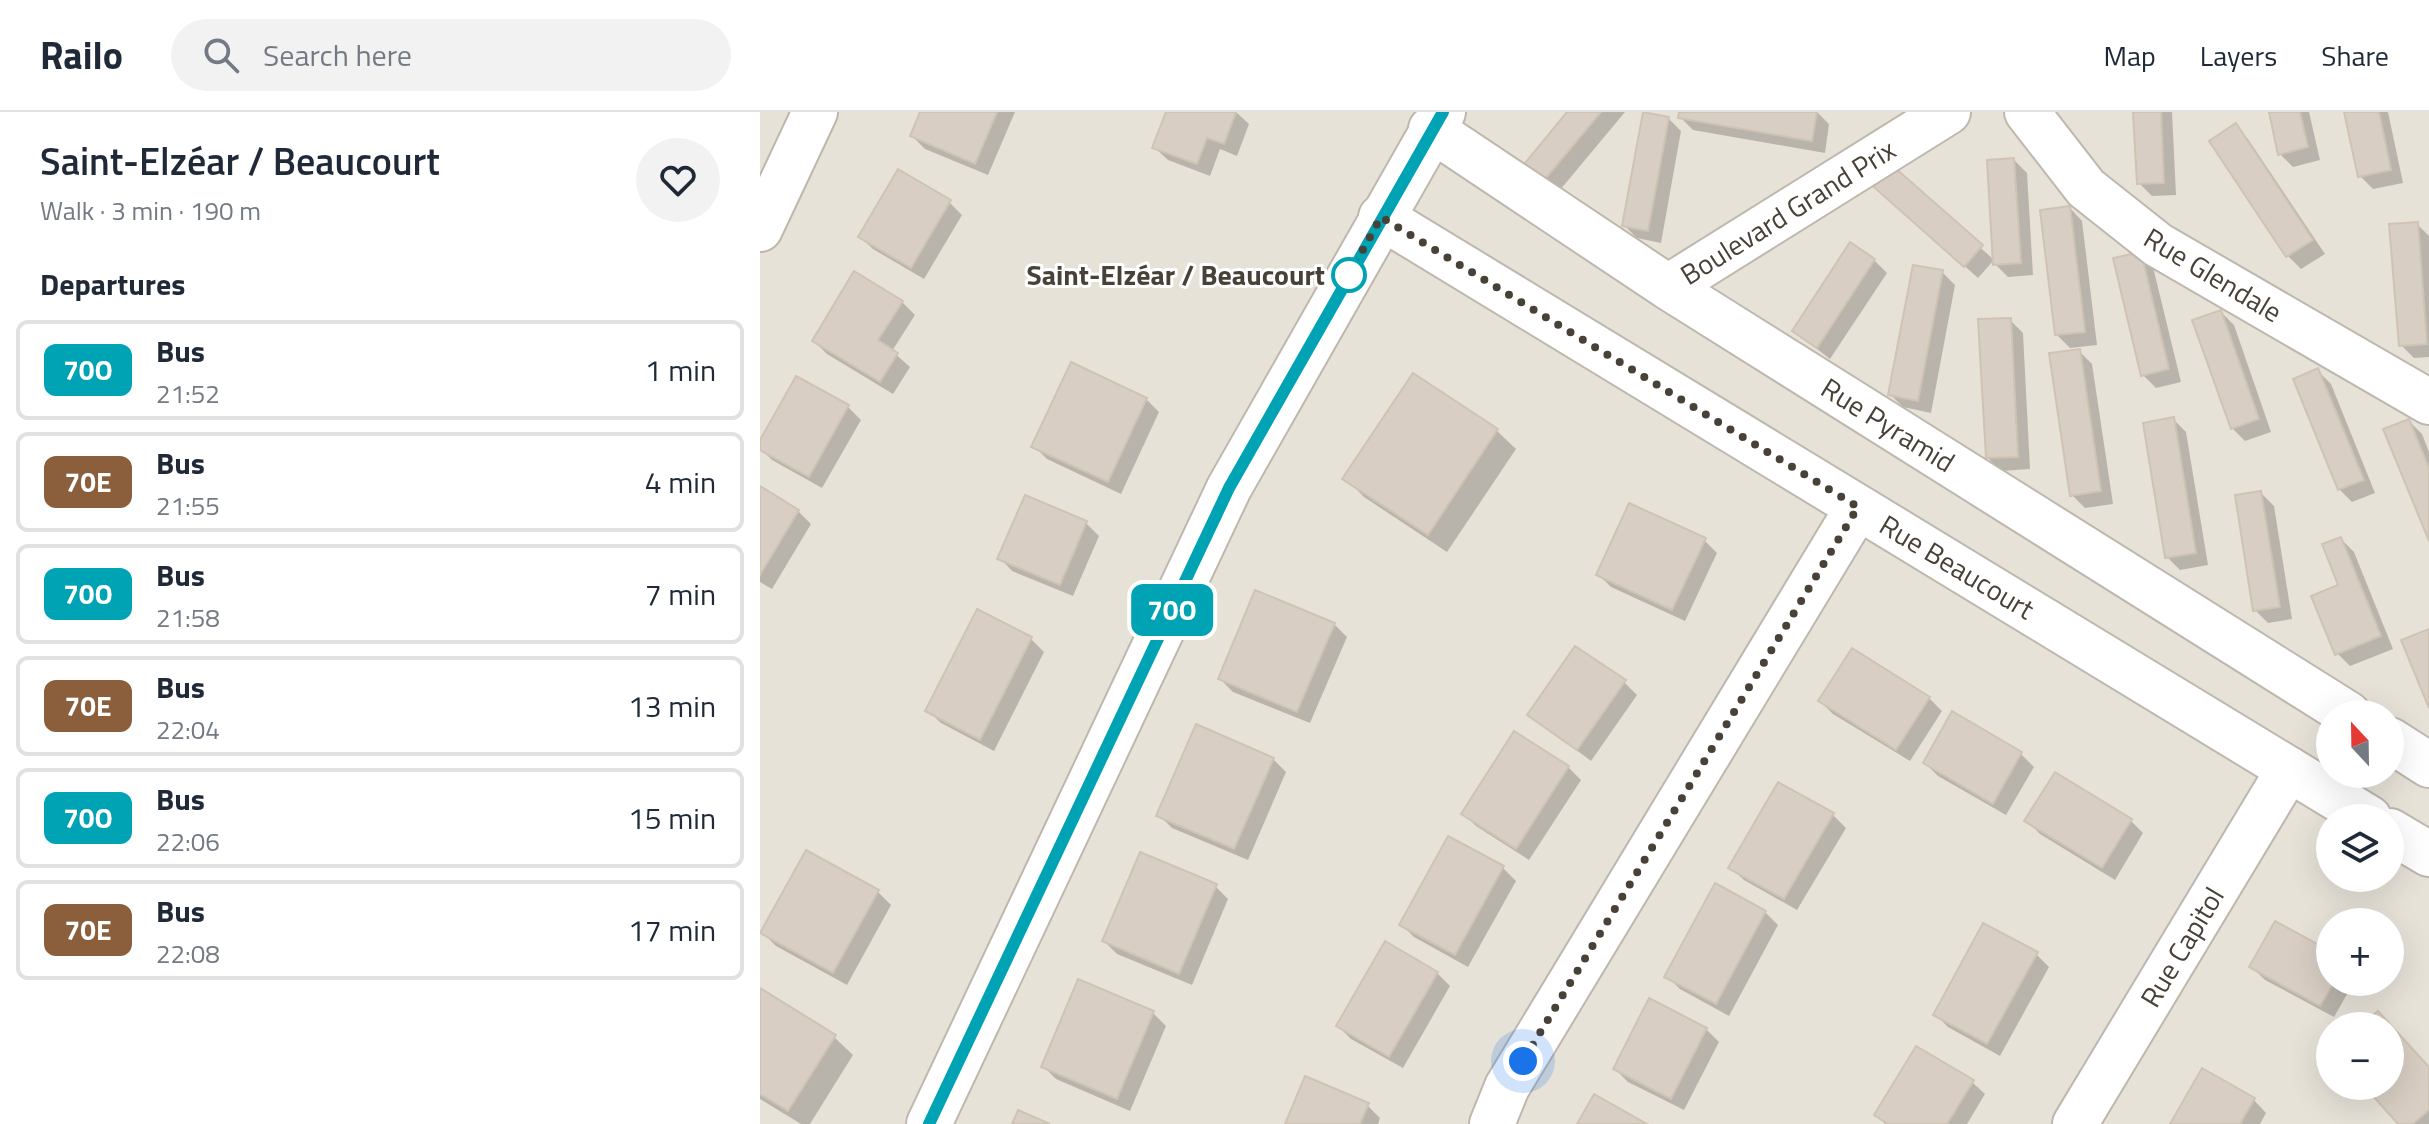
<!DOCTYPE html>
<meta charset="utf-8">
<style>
:root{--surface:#fff;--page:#f2f2f3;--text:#1f2937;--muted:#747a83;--line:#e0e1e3}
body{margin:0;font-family:"Titillium Web",sans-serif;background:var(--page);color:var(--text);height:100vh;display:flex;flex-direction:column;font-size:30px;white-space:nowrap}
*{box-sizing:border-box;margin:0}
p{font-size:26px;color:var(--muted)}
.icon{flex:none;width:44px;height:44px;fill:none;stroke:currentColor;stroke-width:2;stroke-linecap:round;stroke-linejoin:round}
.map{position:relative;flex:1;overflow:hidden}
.panel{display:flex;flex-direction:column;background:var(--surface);width:760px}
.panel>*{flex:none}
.badge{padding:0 16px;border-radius:12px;font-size:28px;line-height:52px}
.needle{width:52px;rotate:338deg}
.fabs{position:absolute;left:1556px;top:588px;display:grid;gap:16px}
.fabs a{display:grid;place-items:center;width:88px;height:88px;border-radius:50%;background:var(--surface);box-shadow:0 8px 32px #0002;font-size:40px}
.you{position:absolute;width:40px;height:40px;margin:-20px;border:6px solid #fff;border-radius:50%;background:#1a73e8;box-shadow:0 0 0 12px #1a73e833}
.map>.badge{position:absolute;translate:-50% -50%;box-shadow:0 0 0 4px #fff}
h2{padding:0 40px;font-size:30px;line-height:72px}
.round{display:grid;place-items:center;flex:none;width:84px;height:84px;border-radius:42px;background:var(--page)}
.head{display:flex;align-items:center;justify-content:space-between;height:136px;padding:0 40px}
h1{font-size:38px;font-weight:600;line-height:60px}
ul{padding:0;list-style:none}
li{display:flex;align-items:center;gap:24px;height:100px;margin:0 16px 12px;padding:0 24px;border:4px solid var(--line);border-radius:12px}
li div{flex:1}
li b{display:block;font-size:30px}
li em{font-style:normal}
li .badge{min-width:88px;font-weight:700;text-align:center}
header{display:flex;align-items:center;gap:48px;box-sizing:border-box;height:112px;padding:0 40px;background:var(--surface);border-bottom:2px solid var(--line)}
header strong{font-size:38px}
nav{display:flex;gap:44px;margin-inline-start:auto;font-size:28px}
.search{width:560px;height:72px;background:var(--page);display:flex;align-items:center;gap:20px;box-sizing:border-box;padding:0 28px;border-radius:44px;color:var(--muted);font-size:30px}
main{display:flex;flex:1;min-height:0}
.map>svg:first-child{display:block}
.residential{fill:#e7e2d8;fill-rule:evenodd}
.shadow{fill:#0003}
.building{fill:#d8cec3;stroke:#cfc3b3;stroke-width:2}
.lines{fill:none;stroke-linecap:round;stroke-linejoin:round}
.minor-casing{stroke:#bfb7ad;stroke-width:48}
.tertiary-casing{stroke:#bfb7ad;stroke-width:48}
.minor{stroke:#fff;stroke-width:44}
.tertiary{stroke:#fff;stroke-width:44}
.line-casing{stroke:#fff;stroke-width:18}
.line{stroke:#00a3b4;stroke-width:12}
.walk{stroke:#474138;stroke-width:8;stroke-dasharray:0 14.4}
.stop-dot{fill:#fff;stroke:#00a3b4;stroke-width:4}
.labels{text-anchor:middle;stroke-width:6;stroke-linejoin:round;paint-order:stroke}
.street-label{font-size:28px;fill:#474138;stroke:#fff}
.stop-label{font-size:28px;font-weight:bold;fill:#474138;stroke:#fff;text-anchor:end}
</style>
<header>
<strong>Railo</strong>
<div class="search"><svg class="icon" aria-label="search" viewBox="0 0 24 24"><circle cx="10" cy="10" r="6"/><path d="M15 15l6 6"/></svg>Search here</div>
<nav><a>Map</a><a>Layers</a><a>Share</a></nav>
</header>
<main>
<section class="panel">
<div class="head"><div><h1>Saint-Elzéar / Beaucourt</h1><p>Walk · 3 min · 190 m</p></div><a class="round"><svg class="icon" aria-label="heart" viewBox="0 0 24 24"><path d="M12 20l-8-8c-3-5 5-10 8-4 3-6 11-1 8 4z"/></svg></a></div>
<h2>Departures</h2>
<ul>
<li><span class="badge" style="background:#00a3b4;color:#fff">70O</span><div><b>Bus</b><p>21:52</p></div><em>1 min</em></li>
<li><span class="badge" style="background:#8b5e3c;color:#fff">70E</span><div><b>Bus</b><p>21:55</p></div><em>4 min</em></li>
<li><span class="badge" style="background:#00a3b4;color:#fff">70O</span><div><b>Bus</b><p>21:58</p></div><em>7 min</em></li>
<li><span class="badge" style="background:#8b5e3c;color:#fff">70E</span><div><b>Bus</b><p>22:04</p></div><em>13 min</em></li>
<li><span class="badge" style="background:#00a3b4;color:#fff">70O</span><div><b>Bus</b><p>22:06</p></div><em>15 min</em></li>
<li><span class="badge" style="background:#8b5e3c;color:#fff">70E</span><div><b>Bus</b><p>22:08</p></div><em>17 min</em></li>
</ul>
</section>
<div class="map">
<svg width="1669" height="1012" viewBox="0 0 1669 1012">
<rect width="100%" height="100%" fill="#f4f0ea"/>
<path class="residential" d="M0 0H1669V1012H0ZM1570 602H1630V662H1570ZM1570 706H1630V766H1570ZM1570 810H1630V870H1570ZM1570 914H1630V974H1570Z"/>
<path class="shadow" d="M163 0H255L228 63 165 37 152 24Z
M408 0H476L489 12 477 44 460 37 450 64 408 48 395 36Z
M810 0H865L795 84 777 68Z
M921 0H1057L1069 12 1065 41 933 18 920 5Z
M1375 0H1412L1416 83 1392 84 1379 71Z
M1511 0H1549L1560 48 1533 55 1520 42Z
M1586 0H1628L1643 71 1613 77 1600 64Z
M908 6 921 19 901 131 877 126 864 113Z
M1475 14 1488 27 1565 142 1541 157 1528 144 1452 30Z
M1254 48 1267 61 1273 163 1248 165 1235 152Z
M1126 50 1234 148 1218 166 1123 81Z
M189 90 202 103 164 167 113 137 100 125Z
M1310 96 1322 109 1337 233 1310 236 1297 223Z
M1657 112 1669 124V245L1654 246 1641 233Z
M1380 142 1393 155 1421 270 1396 276 1383 263Z
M1114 148 1127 161 1070 247 1034 219Z
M1182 160 1195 173 1171 301 1143 295 1130 282Z
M142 190 155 203 132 239 150 255 133 282 67 242 54 229Z
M1461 200 1474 213 1511 320 1485 329 1472 316Z
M1250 208 1263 221 1270 357 1241 359 1228 346Z
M1319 239 1332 252 1353 392 1325 396 1312 383Z
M1558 259 1571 272 1615 381 1592 390 1579 377Z
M654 264 737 319 756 337 687 440 604 385 585 366Z
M386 287 399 300 361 382 287 347 274 334Z
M88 295 101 308 62 376 12 348 0 336V333Z
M1413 307 1426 320 1448 453 1420 458 1407 445Z
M1649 309 1662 322 1669 340V425Z
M0 376 38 399 51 412 12 477 0 470Z
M1501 381 1514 394 1532 507 1508 511 1495 498Z
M326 411 339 424 313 484 252 459 240 446Z
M1581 427 1594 440 1633 537 1590 554 1577 541Z
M944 428 957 441 925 509 851 475 838 462Z
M218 500 271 527 284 540 234 639 181 611 168 599Z
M574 512 587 525 550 611 473 580 460 567Z
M864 570 877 583 831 649 770 603Z
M1169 586 1182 599 1150 649 1073 602 1060 589Z
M1193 602 1261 642 1274 655 1246 703 1178 664 1165 651Z
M513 647 526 660 488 748 412 716 399 703Z
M808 655 821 668 769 748 716 714 703 701Z
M1073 703 1086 716 1037 798 984 768 971 756Z
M1370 708 1383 721 1355 768 1280 722 1267 709Z
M47 741 118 780 131 793 87 873 16 834 3 821Z
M743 756 756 769 708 855 654 825 641 812Z
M455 774 468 787 432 873 357 842 344 829Z
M1005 800 1018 813 969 904 920 877 907 864Z
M1276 842 1289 855 1240 944 1188 915 1175 902Z
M1570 842V870H1594L1574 905 1505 868 1492 855Z
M677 861 690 874 643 956 591 927 578 914Z
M319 870 393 901 406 914 370 999 296 967 283 954Z
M0 878 74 925 93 943 50 1012H41L0 987Z
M1618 901 1631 914 1669 957V1012H1640L1606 974H1630V914H1604Z
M946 917 959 930 924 998 868 970 855 957Z
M1212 970 1225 982 1207 1012H1125L1117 1003Z
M1494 988 1506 1001 1500 1012H1413Z
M607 993 620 1006 618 1012H527Z"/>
<path class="building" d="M160 0H237L215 52 150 24Z
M406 0H476L464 32 447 26 437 52 392 36Z
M807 0H841L781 72 761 56Z
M883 0 909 5 888 119 862 114Z
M919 0H1057L1052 29 918 6Z
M1373 0H1401L1404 71 1377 72Z
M1509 0H1540L1548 35 1518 43Z
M1584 0H1619L1631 58 1598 65Z
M1476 11 1553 128 1526 145 1449 29Z
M1254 46 1261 151 1233 153 1227 48Z
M1126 48 1223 133 1204 155 1107 69Z
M138 57 191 88 151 156 98 125Z
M1310 94 1325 220 1295 223 1280 98Z
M1658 110 1667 232 1639 234 1629 112Z
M1090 130 1115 147 1057 236 1032 219Z
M1381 140 1409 257 1381 264 1353 146Z
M1153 153 1183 158 1158 289 1128 283Z
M94 159 143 189 118 228 138 241 120 270 52 229Z
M1461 198 1499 307 1471 317 1432 208Z
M1251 206 1258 345 1226 346 1218 207Z
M1320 237 1341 379 1310 384 1289 241Z
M311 250 387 286 348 370 271 335Z
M1558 256 1604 368 1578 378 1533 267Z
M653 261 738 317 668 423 582 367Z
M36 264 89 293 49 365 0 338V328Z
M1414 305 1436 441 1405 446 1383 311Z
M1649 307 1669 356V429L1623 317Z
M0 374 39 398 0 463Z
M1501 379 1520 495 1493 499 1475 383Z
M265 383 327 409 300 473 237 447Z
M869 391 946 426 912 498 836 463Z
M1581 425 1621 524 1575 543 1551 484 1578 473 1562 432Z
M495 478 575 511 537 600 458 567Z
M217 497 272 525 220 628 165 599Z
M1669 517V596L1641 528Z
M815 534 866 568 817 638 767 603Z
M1092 536 1170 585 1136 638 1058 589Z
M1192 599 1262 640 1233 692 1163 651Z
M436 612 514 646 474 737 396 704Z
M754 619 809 654 756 737 701 702Z
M1295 660 1372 707 1342 756 1264 709Z
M1018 670 1074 701 1024 787 968 756Z
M688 724 744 754 695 843 639 813Z
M46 738 119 778 73 861 0 821Z
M380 740 457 772 419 862 342 829Z
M955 771 1006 799 956 892 904 865Z
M1515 809 1570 839V870H1574L1560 894 1489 855Z
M1223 811 1278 840 1227 932 1173 903Z
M625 829 678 860 629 945 576 914Z
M318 867 394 899 357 987 281 955Z
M0 876 76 923 28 999 0 982Z
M889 886 947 916 911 987 853 957Z
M1618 899 1669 955V998L1653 1012H1638L1604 974H1630V914H1601Z
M1156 934 1214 968 1187 1012H1128L1114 1003Z
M1442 956 1495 986 1480 1012H1410Z
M545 964 609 991 600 1012H525Z
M834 982 887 1012H817Z
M258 998 290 1012H252Z"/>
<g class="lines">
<defs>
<path id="minor" d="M1267 0 1326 76 1398 133 1669 290
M671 17 908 175 1588 602
M621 105 1609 706
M0 117 55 0
M908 175 1188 0
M1630 628 1669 653
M1630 719 1669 742
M732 1012 747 975 1098 395
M1315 1012 1529 657"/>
<path id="tertiary" d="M169 1012 469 376 683 0"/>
</defs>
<use href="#minor" class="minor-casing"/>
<use href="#tertiary" class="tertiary-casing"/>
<use href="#minor" class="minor"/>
<use href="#tertiary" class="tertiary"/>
</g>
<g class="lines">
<defs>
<path id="line" d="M169 1012 469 376 683 0"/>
</defs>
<use href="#line" class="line-casing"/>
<use href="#line" class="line"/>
<path class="walk" d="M589 163 621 105 1098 395 763 949"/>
</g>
<circle class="stop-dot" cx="589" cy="163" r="16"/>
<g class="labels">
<g class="street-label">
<text transform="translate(1028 100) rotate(-32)" y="10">Boulevard Grand Prix</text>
<text transform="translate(1453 163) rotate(31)" y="10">Rue Glendale</text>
<text transform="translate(1128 313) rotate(32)" y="10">Rue Pyramid</text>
<text transform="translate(1197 455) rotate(31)" y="10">Rue Beaucourt</text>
<text transform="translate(1422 835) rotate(-59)" y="10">Rue Capitol</text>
</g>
<g class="stop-label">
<text x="565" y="173">Saint-Elzéar / Beaucourt</text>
</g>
</g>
</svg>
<div class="fabs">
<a><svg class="needle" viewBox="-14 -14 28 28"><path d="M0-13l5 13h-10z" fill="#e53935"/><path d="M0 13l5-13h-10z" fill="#747a83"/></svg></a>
<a><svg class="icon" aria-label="layers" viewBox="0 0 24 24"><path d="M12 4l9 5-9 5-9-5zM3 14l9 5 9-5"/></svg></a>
<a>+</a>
<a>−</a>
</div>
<div class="you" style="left:763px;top:949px"></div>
<b class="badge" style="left:412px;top:498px;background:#00a3b4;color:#fff">70O</b>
</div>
</main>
